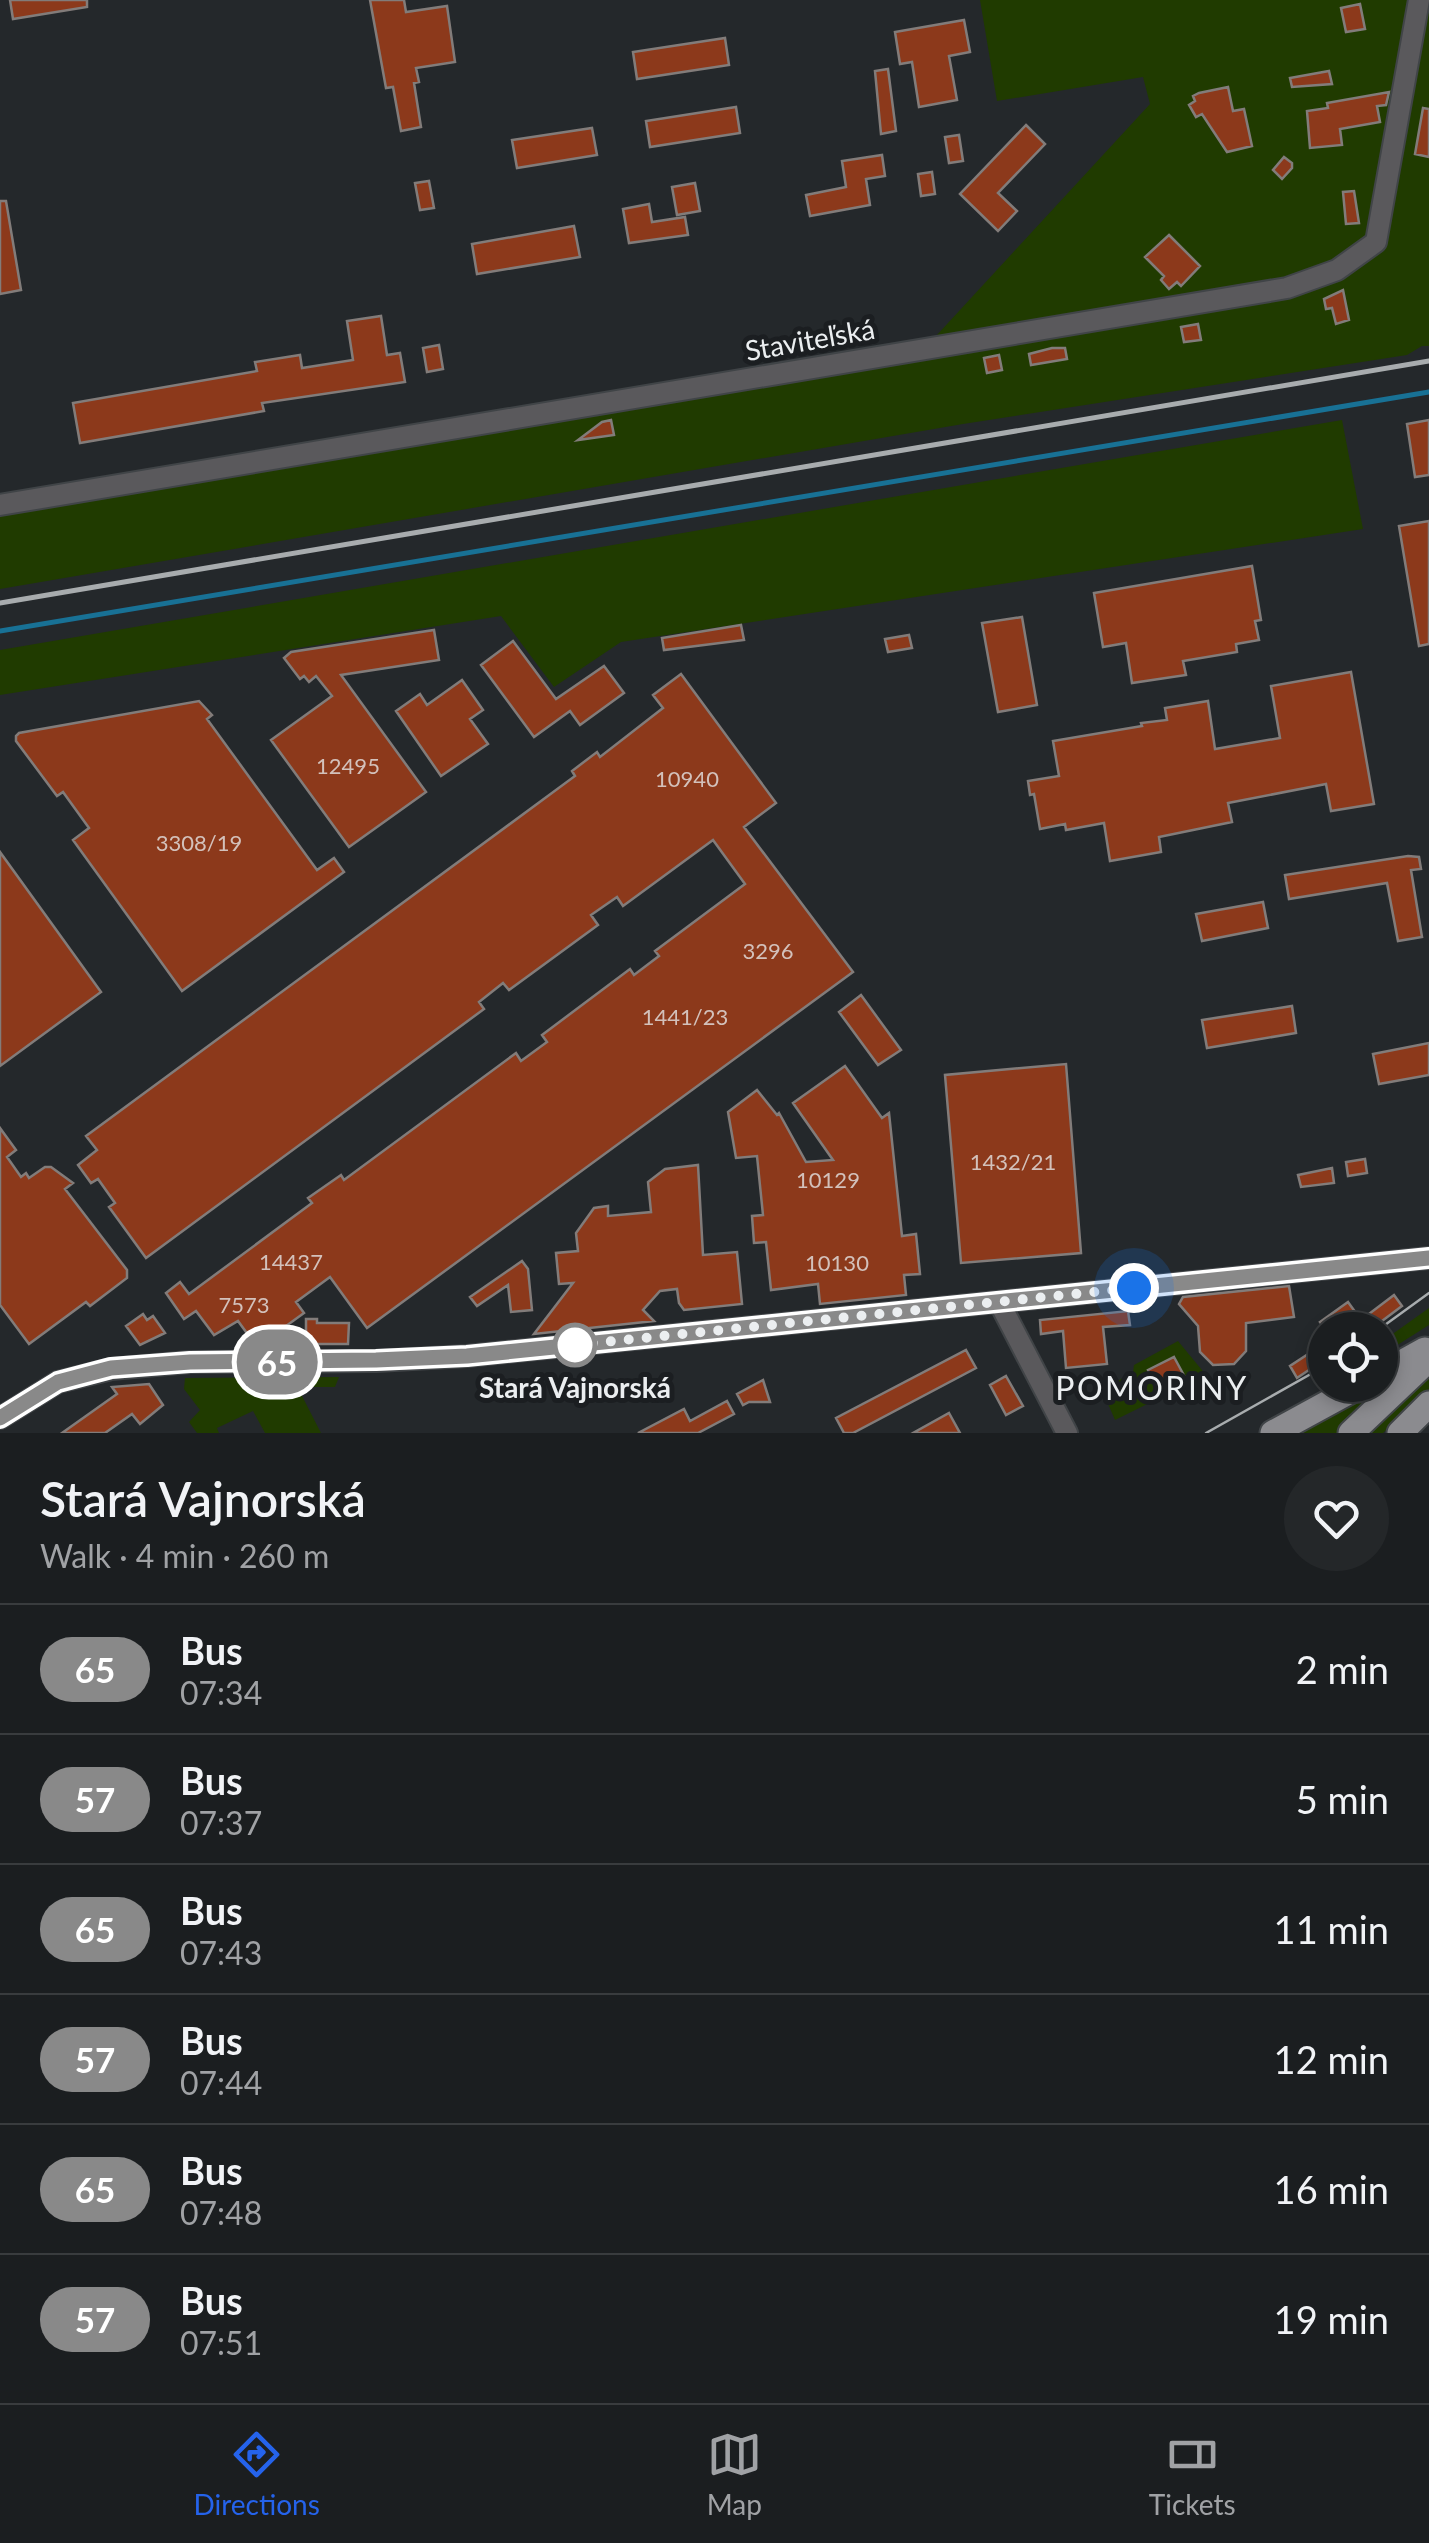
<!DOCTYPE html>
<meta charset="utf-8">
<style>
:root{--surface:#1b1e20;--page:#242729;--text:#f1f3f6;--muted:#a0a2a5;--line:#393c3e;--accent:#2563eb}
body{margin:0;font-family:Lato,sans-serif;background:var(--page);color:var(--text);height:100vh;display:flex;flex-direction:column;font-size:38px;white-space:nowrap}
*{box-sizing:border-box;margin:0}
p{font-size:32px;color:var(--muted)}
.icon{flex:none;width:55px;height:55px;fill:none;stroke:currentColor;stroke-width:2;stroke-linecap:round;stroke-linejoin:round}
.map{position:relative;height:1433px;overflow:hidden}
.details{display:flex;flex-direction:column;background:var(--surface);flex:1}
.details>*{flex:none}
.badge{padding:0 20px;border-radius:32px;font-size:35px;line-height:65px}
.tools{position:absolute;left:1308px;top:1312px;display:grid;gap:20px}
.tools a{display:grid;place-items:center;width:90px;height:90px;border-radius:50%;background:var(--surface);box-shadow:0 5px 15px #0003,0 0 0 2px var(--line);font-size:50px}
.you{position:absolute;width:50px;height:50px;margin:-25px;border:8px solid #fff;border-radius:50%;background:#1a73e8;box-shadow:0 0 0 15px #1a73e833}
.map>.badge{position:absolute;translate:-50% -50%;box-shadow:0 0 0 5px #fff}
.round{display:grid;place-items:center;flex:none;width:105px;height:105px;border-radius:52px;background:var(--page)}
.summary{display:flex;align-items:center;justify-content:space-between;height:170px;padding:0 40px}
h1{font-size:48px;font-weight:600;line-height:75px}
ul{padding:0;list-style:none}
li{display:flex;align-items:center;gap:30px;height:130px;padding:0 40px;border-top:2px solid var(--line)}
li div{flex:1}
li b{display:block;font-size:38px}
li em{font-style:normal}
li .badge{min-width:110px;font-weight:700;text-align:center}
.menu{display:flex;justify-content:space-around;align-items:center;height:140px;border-top:2px solid var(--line);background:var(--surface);font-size:28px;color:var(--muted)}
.menu a{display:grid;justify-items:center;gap:5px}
.menu .on{color:var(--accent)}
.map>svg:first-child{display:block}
.green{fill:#203b00}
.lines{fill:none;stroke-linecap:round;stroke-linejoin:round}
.stream{stroke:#187195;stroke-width:5}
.building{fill:#8c391b;stroke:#827c7a;stroke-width:2.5}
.minor-casing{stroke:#404447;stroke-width:24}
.major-casing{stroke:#404447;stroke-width:29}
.minor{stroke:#5a595c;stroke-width:20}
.major{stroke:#8b8b8f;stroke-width:25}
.tram{stroke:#a8acae;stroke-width:2.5}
.rail{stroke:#a8acae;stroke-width:5}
.line-casing{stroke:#fff;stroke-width:22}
.line{stroke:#898989;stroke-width:15}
.walk{stroke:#ebeef0;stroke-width:10;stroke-dasharray:0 18}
.stop-dot{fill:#fff;stroke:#898989;stroke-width:5}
.labels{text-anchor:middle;stroke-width:10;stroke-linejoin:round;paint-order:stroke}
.number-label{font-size:22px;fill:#d3c1bb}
.street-label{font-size:28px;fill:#ebeef0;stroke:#1b1e21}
.stop-label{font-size:28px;font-weight:bold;fill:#ebeef0;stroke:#1b1e21}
.quarter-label{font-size:32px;letter-spacing:2.5px;fill:#ebeef0;stroke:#1b1e21}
</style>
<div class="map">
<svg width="1429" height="1433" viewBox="0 0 1429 1433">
<rect width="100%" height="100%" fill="#24282b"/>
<path class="green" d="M980 0H1429V346H1422L1407 355 963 424 0 589V513L912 362 1150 104 1143 77 997 101Z
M1342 420 1363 529 621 642 554 687 501 616 0 695V650Z
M1429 1308V1325L1380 1356V1343Z
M1178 1341 1206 1375 1115 1420 1102 1390 1133 1372 1134 1365Z
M1429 1370V1389L1383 1433H1363Z
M339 1377 335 1387H311L300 1392 321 1433H265L253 1411 217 1428 219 1433H197L189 1422 200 1410 184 1389 185 1378Z
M1381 1387 1386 1388 1340 1433H1290Z"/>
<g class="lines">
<path class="stream" d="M0 631 1429 392"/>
</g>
<path class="building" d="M10 0H87V7L13 19Z
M370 0H404L406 12 447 6 455 62 416 68 419 82 414 83 421 127 401 131 393 87 386 88Z
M1360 4 1365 29 1346 32 1341 8Z
M964 20 970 52 949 56 957 100 919 107 912 62 900 64 895 32Z
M725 38 729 65 637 79 633 52Z
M888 69 896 131 881 134 875 71Z
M1329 71 1332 84 1292 87 1290 78Z
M1228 87 1233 111 1244 109 1252 146 1227 152 1202 114 1196 117 1189 105 1195 101 1193 96 1199 93Z
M1389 92 1386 105 1377 106 1380 122 1340 129 1342 145 1310 148 1307 111 1328 108 1327 103Z
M736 107 740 133 650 147 646 121Z
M1423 108 1429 109V157L1415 154Z
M1026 125 1045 144 998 193 1017 211 998 231 960 194Z
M592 128 597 155 517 168 512 140Z
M959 135 963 161 949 163 945 137Z
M882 155 885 176 866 179 870 205 810 216 806 195 846 187 842 161Z
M1284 157 1292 163V168L1282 179 1273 170Z
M932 172 935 194 921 196 918 174Z
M429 181 434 208 420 210 415 183Z
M695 183 700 211 677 215 672 187Z
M1354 191 1359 223 1346 224 1343 192Z
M0 201H6L21 290 0 294Z
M649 204 652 222 685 217 688 235 629 243 623 209Z
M574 226 580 257 477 274 472 244Z
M1169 235 1200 266 1181 286 1177 282 1169 289 1161 280 1164 276 1145 257Z
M1343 290 1349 320 1336 324 1332 308 1326 309 1324 299Z
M381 316 387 355 400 353 405 382 262 403 264 411 80 443 73 403 257 371 255 362 300 355 302 368 353 360 347 321Z
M1198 324 1201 340 1184 342 1181 327Z
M439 345 443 369 427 372 423 348Z
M1052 348H1065L1067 359 1031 365 1029 354Z
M999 355 1002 370 987 373 984 358Z
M611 420 614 435 578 440 602 422Z
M1429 420V475L1415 477 1407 424Z
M1429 521V644L1419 646 1399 526Z
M1252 566 1261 620 1255 621 1259 640 1236 644 1237 652 1183 661 1186 675 1132 683 1126 643 1103 647 1094 593Z
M1022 617 1037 705 998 712 982 623Z
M741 625 744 640 664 650 662 638Z
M434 630 439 660 341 675 426 792 349 847 271 740 332 696 316 676 309 682 304 676 300 679 284 658 291 652Z
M909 635 912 648 888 652 885 639Z
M513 641 556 699 604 666 624 693 580 725 570 711 534 737 481 665Z
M1351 672 1374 804 1331 811 1326 784 1228 803 1232 822 1159 837 1161 852 1110 861 1104 823 1066 830 1065 824 1040 829 1034 794 1030 795 1028 781 1059 776 1053 741 1142 726 1141 723 1167 720 1165 708 1208 701 1215 749 1280 738 1271 686Z
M681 674 776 803 744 827 853 972 367 1328 330 1277 296 1302 304 1313 257 1347 238 1321 214 1335 196 1311 184 1319 166 1293 180 1282 189 1294 312 1203 308 1198 341 1175 344 1180 516 1053 521 1061 547 1042 542 1035 630 969 634 975 659 956 655 951 745 884 713 840 623 906 617 897 591 915 598 925 509 990 503 983 479 1002 484 1009 146 1258 109 1207 115 1203 98 1179 91 1183 78 1165 97 1150 86 1136 575 776 572 771 597 752 600 757 663 708 653 695Z
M462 680 483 710 470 719 488 744 441 776 396 711 420 694 427 705Z
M199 701 212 715 207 719 317 870 334 858 344 872 182 991 73 840 89 828 63 792 57 796 16 741V736L19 733Z
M0 852 101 992 0 1066Z
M1408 856 1419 857 1421 869 1411 870 1422 937 1398 941 1387 883 1289 899 1285 875Z
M1263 902 1268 928 1202 941 1196 914Z
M861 995 901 1050 878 1065 839 1012Z
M1292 1006 1296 1033 1207 1048 1202 1020Z
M1429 1043V1075L1379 1084 1373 1054Z
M1066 1064 1081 1253 961 1263 945 1075Z
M845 1066 882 1118 889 1113 902 1236 916 1234 920 1274 904 1275 906 1295 820 1304 818 1284 771 1290 766 1242 754 1243 752 1216 763 1215 757 1156 736 1158 728 1112 757 1090 777 1115 779 1113 806 1162 833 1160 793 1103Z
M0 1128 16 1150 7 1157 21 1177 26 1173 29 1178 45 1167H51L73 1183 65 1189 127 1270V1278L90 1306 86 1302 29 1344 0 1305Z
M1365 1159 1367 1173 1348 1176 1346 1162Z
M698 1165 703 1255 737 1252 742 1304 684 1310 679 1303 677 1289 660 1291 643 1310 654 1321 534 1334 573 1283 559 1284 556 1253 578 1251 576 1233 594 1208 608 1206V1216L651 1212 648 1182 665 1169Z
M1332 1168 1334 1183 1301 1187 1298 1175Z
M522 1261 528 1269 532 1310 511 1312 508 1285 477 1306 470 1297Z
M1289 1286 1294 1317 1246 1323V1351L1234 1364 1213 1365 1200 1352 1198 1326 1179 1304 1183 1297Z
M1394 1295 1402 1306 1370 1330H1326L1320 1322 1348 1302 1361 1320Z
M1128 1311 1130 1325 1103 1327 1107 1364 1066 1368 1063 1331 1041 1334 1040 1320Z
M143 1314 147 1320 153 1316 165 1333 140 1345 126 1326Z
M306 1319H317V1323H349L348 1344H306Z
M1325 1343V1359L1297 1378 1290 1366Z
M966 1350 976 1368 853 1433H844L836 1418Z
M1174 1357 1187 1381 1160 1395 1148 1370Z
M1006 1376 1023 1406 1006 1415 990 1385Z
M763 1380 770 1402H749L743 1405 737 1394Z
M149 1384 163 1405 140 1424 132 1414 105 1433H62L117 1394 112 1387Z
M727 1401 734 1414 698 1433H638L684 1409 690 1421Z
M949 1413 960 1433H913Z"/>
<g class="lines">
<defs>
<path id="minor" d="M0 505 1287 288 1337 270 1376 242 1419 0
M999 1302 1067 1433
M0 1418 58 1382 111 1369 190 1362 376 1361 467 1356 1429 1258"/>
<path id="major" d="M1380 1375 1425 1350
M1273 1433 1361 1385
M1351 1433 1429 1359
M1400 1433 1429 1404"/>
</defs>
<use href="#minor" class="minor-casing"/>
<use href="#major" class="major-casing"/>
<use href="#minor" class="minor"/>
<use href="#major" class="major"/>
<path class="tram" d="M1378 1330 1429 1293
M1206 1433 1325 1366"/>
<path class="rail" d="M0 603 1429 361"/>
</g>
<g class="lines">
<defs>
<path id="line" d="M0 1418 58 1382 111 1368 190 1362 376 1360 467 1356 1429 1258"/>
</defs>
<use href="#line" class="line-casing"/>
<use href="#line" class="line"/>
<path class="walk" d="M575 1345 1134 1288"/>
</g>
<circle class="stop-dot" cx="575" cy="1345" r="20"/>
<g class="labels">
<g class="number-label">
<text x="348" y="774">12495</text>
<text x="687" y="787">10940</text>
<text x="199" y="851">3308/19</text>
<text x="768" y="959">3296</text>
<text x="685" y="1025">1441/23</text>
<text x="1013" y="1170">1432/21</text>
<text x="828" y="1188">10129</text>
<text x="291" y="1270">14437</text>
<text x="837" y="1271">10130</text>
<text x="244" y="1313">7573</text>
</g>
<g class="street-label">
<text transform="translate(810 340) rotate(-10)" y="10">Staviteľská</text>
</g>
<g class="stop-label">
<text x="575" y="1398">Stará Vajnorská</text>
</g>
<g class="quarter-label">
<text x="1152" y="1400">POMORINY</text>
</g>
</g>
</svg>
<div class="tools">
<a><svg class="icon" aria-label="locate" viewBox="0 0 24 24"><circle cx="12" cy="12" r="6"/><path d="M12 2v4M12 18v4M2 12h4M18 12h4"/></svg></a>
</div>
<div class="you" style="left:1134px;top:1288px"></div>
<b class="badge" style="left:277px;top:1362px;background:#898989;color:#fff">65</b>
</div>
<section class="details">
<div class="summary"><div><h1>Stará Vajnorská</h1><p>Walk · 4 min · 260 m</p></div><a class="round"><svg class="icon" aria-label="heart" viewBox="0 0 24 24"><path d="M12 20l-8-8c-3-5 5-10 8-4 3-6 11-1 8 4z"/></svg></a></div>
<ul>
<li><span class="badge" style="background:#898989;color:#fff">65</span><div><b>Bus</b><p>07:34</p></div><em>2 min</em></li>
<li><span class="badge" style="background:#898989;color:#fff">57</span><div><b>Bus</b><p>07:37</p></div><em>5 min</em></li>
<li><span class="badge" style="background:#898989;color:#fff">65</span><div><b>Bus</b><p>07:43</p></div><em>11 min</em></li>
<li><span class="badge" style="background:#898989;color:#fff">57</span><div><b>Bus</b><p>07:44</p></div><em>12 min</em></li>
<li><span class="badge" style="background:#898989;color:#fff">65</span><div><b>Bus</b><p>07:48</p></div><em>16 min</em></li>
<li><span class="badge" style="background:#898989;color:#fff">57</span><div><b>Bus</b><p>07:51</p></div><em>19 min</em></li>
</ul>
</section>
<nav class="menu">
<a class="on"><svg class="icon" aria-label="directions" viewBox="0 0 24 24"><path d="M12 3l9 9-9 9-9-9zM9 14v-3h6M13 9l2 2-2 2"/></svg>Directions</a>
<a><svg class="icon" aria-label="map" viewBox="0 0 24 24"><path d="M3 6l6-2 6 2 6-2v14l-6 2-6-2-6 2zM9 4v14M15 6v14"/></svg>Map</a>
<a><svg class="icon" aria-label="tickets" viewBox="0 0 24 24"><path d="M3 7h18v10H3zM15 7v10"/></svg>Tickets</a>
</nav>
